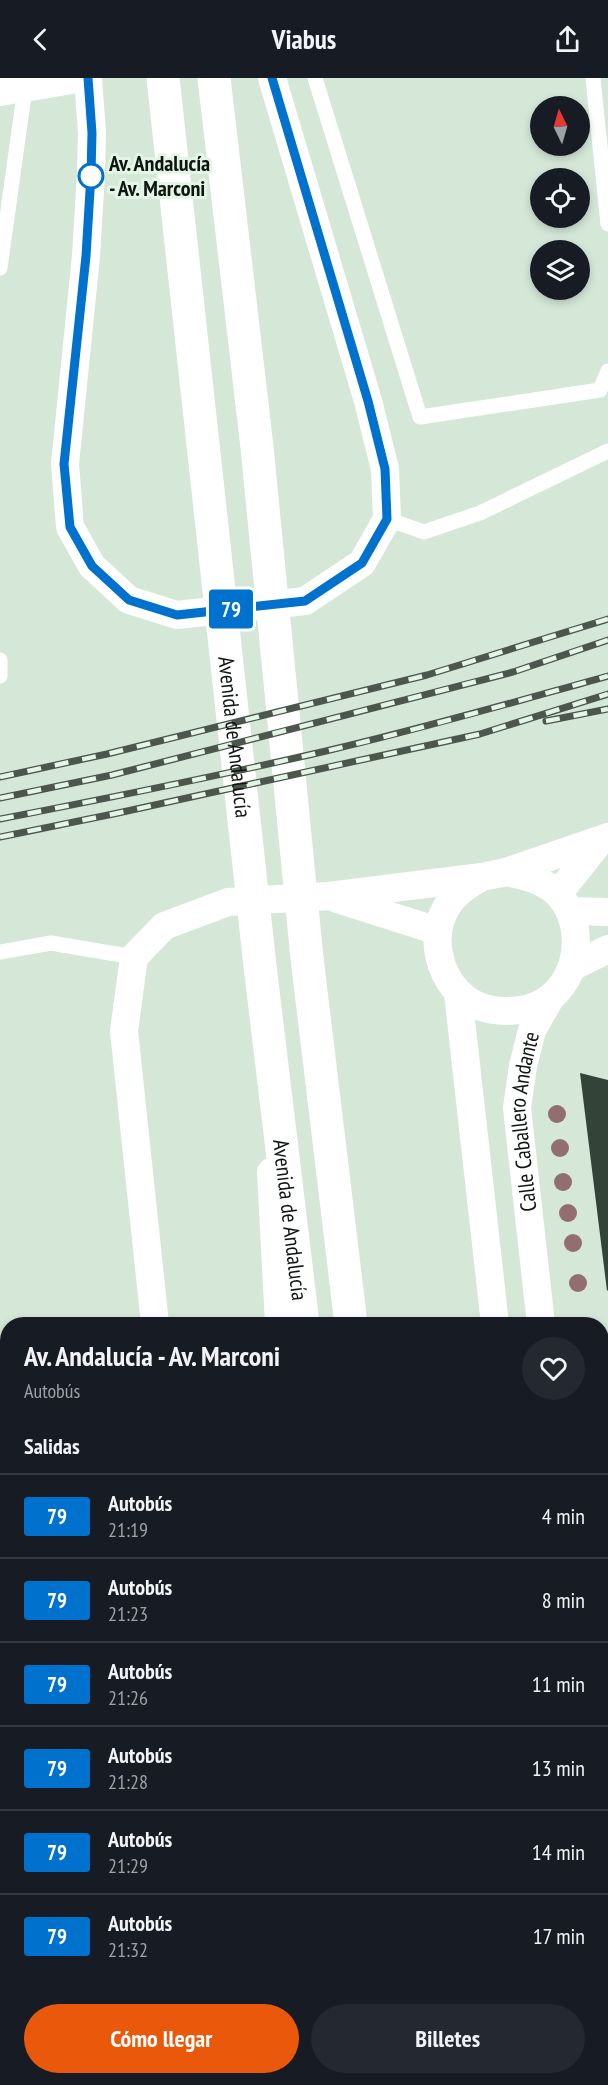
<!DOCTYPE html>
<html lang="es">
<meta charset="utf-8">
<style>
:root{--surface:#171b24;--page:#242831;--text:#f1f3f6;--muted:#9ea1a6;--line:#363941;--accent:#ea580c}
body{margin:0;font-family:"PT Sans Narrow",sans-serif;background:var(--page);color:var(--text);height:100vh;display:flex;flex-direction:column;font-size:22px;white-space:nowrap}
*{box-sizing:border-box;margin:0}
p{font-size:20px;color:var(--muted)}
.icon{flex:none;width:33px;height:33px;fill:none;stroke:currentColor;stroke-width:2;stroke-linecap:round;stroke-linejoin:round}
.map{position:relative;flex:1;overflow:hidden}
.details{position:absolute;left:0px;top:1239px;width:609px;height:768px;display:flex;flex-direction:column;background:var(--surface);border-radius:24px 24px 0 0;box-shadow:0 3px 9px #0003}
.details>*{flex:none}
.badge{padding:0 12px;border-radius:4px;font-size:21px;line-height:39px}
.needle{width:39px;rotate:355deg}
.tools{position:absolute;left:530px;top:18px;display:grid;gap:12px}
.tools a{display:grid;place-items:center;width:60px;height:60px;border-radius:50%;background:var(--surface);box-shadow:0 3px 9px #0003;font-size:30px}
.map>.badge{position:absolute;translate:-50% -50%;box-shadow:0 0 0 3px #fff}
h2{padding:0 24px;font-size:22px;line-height:54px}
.round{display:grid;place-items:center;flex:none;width:63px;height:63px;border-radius:32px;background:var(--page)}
.headline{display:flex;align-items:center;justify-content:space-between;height:102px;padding:0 24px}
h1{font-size:28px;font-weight:800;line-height:45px}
.cta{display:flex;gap:12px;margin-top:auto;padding:12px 24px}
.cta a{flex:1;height:69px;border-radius:36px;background:var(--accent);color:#fff;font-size:24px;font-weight:800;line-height:69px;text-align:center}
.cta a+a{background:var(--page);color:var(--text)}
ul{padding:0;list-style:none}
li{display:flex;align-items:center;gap:18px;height:84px;padding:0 24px;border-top:2px solid var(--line)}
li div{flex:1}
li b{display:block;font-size:22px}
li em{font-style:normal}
li .badge{min-width:66px;font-weight:700;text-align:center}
header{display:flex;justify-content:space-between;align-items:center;height:78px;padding:0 24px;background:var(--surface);font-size:27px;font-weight:800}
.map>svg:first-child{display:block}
.building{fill:#344337}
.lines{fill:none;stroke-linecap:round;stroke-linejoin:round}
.service{stroke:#fff;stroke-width:15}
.minor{stroke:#fff;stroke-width:28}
.primary{stroke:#fff;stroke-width:33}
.rail-casing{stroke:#4c564d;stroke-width:7}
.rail{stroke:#e3f5e5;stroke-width:4.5;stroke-dasharray:14;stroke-linecap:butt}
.tree{fill:#936e70}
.line-casing{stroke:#fff;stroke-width:14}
.line{stroke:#0072ce;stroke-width:9}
.stop-dot{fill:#fff;stroke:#0072ce;stroke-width:3}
.labels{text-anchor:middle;stroke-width:6;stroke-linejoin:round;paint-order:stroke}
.stop-label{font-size:22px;font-weight:bold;fill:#0f1510;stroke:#e3f5e5;text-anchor:start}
.street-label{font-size:22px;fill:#0f1510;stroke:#e3f5e5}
</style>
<header><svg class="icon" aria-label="back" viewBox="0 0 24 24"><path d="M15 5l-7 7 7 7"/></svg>Viabus<svg class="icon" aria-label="share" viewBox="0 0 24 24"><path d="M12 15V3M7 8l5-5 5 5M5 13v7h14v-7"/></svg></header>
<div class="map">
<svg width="608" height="2007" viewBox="0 0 608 2007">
<rect width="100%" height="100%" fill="#d5e8d8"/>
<path class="building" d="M580 995 608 1002V1212L607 1213Z
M86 2000H152L153 2007H87Z"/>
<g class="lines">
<path class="service" d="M315 0 420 339 600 312 608 293
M593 0 608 146
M0 190 25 10
M387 441 424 454 480 435 608 373
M0 582V598
M0 874 51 865 134 879"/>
<g class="minor">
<path d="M88 0 92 55 91 96 86 178 65 386 70 449 92 488 129 522 177 537 305 523 362 485 387 441 385 391 368 323 272 0"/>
<path d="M0 14 84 0"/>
<path d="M480 800C466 808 454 816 446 830 426 864 443 915 481 929 496 934 510 934 526 931 576 920 591 853 559 817 545 802 525 798 506 794"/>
<path d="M558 816 600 763"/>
<path d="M337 821 438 853"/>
<path d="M570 833 608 834"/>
<path d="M572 889 608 871"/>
<path d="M458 915 495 1246"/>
<path d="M271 1094 279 1246"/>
<path d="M155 1246 124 953 134 879 164 848 228 824 329 818 482 799 506 794 608 759"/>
<path id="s1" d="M541 1246 517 1030 523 988 532 952 551 919"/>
<path d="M602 1460 608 1468"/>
<path d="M602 1545 608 1543"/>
<path d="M234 2000 235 2007"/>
<path d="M357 2000 358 2007"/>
<path d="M508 2007 511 2000"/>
</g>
<g class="primary">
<path id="s2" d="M163 0 260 888 303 1246"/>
<path d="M214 0 257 369 307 880 351 1246"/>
<path d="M390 2000 391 2007"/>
<path d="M441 2000 442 2007"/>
</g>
<defs>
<path id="rail" d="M546 643 608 631
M0 699 107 676 427 597 608 541
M0 720 112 697 513 594 608 562
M0 741C109 720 218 698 326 673 421 651 514 624 608 598
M0 759 118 735 480 656 608 616"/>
</defs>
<use href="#rail" class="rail-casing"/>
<use href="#rail" class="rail"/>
</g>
<g class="tree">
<circle cx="557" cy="1036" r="9"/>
<circle cx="560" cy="1070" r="9"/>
<circle cx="563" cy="1104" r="9"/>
<circle cx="568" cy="1135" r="9"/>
<circle cx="573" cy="1165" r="9"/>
<circle cx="578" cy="1205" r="9"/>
</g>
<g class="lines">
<defs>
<path id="line" d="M88 0 92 55 91 96 86 178 64 386 70 449 92 488 129 522 177 537 305 523 362 485 387 441 385 391 368 323 272 0"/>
</defs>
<use href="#line" class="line-casing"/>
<use href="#line" class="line"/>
</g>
<circle class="stop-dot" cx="91" cy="98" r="12"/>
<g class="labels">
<g class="stop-label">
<text x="109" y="93">Av. Andalucía<tspan x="109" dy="25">- Av. Marconi</tspan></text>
</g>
<g class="street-label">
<text dy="8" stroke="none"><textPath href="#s2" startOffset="663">Avenida de Andalucía</textPath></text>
<text dy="8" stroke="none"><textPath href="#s1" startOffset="204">Calle Caballero Andante</textPath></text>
<text dy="8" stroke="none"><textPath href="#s2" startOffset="1149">Avenida de Andalucía</textPath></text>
</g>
</g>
</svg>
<div class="tools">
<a><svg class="needle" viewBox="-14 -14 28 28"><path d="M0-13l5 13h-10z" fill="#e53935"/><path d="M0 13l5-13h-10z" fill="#9ea1a6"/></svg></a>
<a><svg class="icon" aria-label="locate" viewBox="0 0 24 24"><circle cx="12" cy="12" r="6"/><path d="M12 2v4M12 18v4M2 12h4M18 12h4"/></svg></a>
<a><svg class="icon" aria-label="layers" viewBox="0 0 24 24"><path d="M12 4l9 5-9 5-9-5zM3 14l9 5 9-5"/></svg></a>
</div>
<b class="badge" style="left:231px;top:531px;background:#0072ce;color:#fff">79</b>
<section class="details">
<div class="headline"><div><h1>Av. Andalucía - Av. Marconi</h1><p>Autobús</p></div><a class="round"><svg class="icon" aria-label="heart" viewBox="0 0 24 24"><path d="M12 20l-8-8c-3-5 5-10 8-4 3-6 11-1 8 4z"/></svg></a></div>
<h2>Salidas</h2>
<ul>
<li><span class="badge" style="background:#0072ce;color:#fff">79</span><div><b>Autobús</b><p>21:19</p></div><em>4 min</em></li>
<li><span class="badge" style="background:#0072ce;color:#fff">79</span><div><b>Autobús</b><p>21:23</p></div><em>8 min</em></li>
<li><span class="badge" style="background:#0072ce;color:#fff">79</span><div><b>Autobús</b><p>21:26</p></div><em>11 min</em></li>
<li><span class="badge" style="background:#0072ce;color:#fff">79</span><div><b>Autobús</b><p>21:28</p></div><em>13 min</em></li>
<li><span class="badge" style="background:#0072ce;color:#fff">79</span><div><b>Autobús</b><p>21:29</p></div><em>14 min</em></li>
<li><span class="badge" style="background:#0072ce;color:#fff">79</span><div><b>Autobús</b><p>21:32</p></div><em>17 min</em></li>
</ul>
<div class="cta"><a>Cómo llegar</a><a>Billetes</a></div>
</section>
</div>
